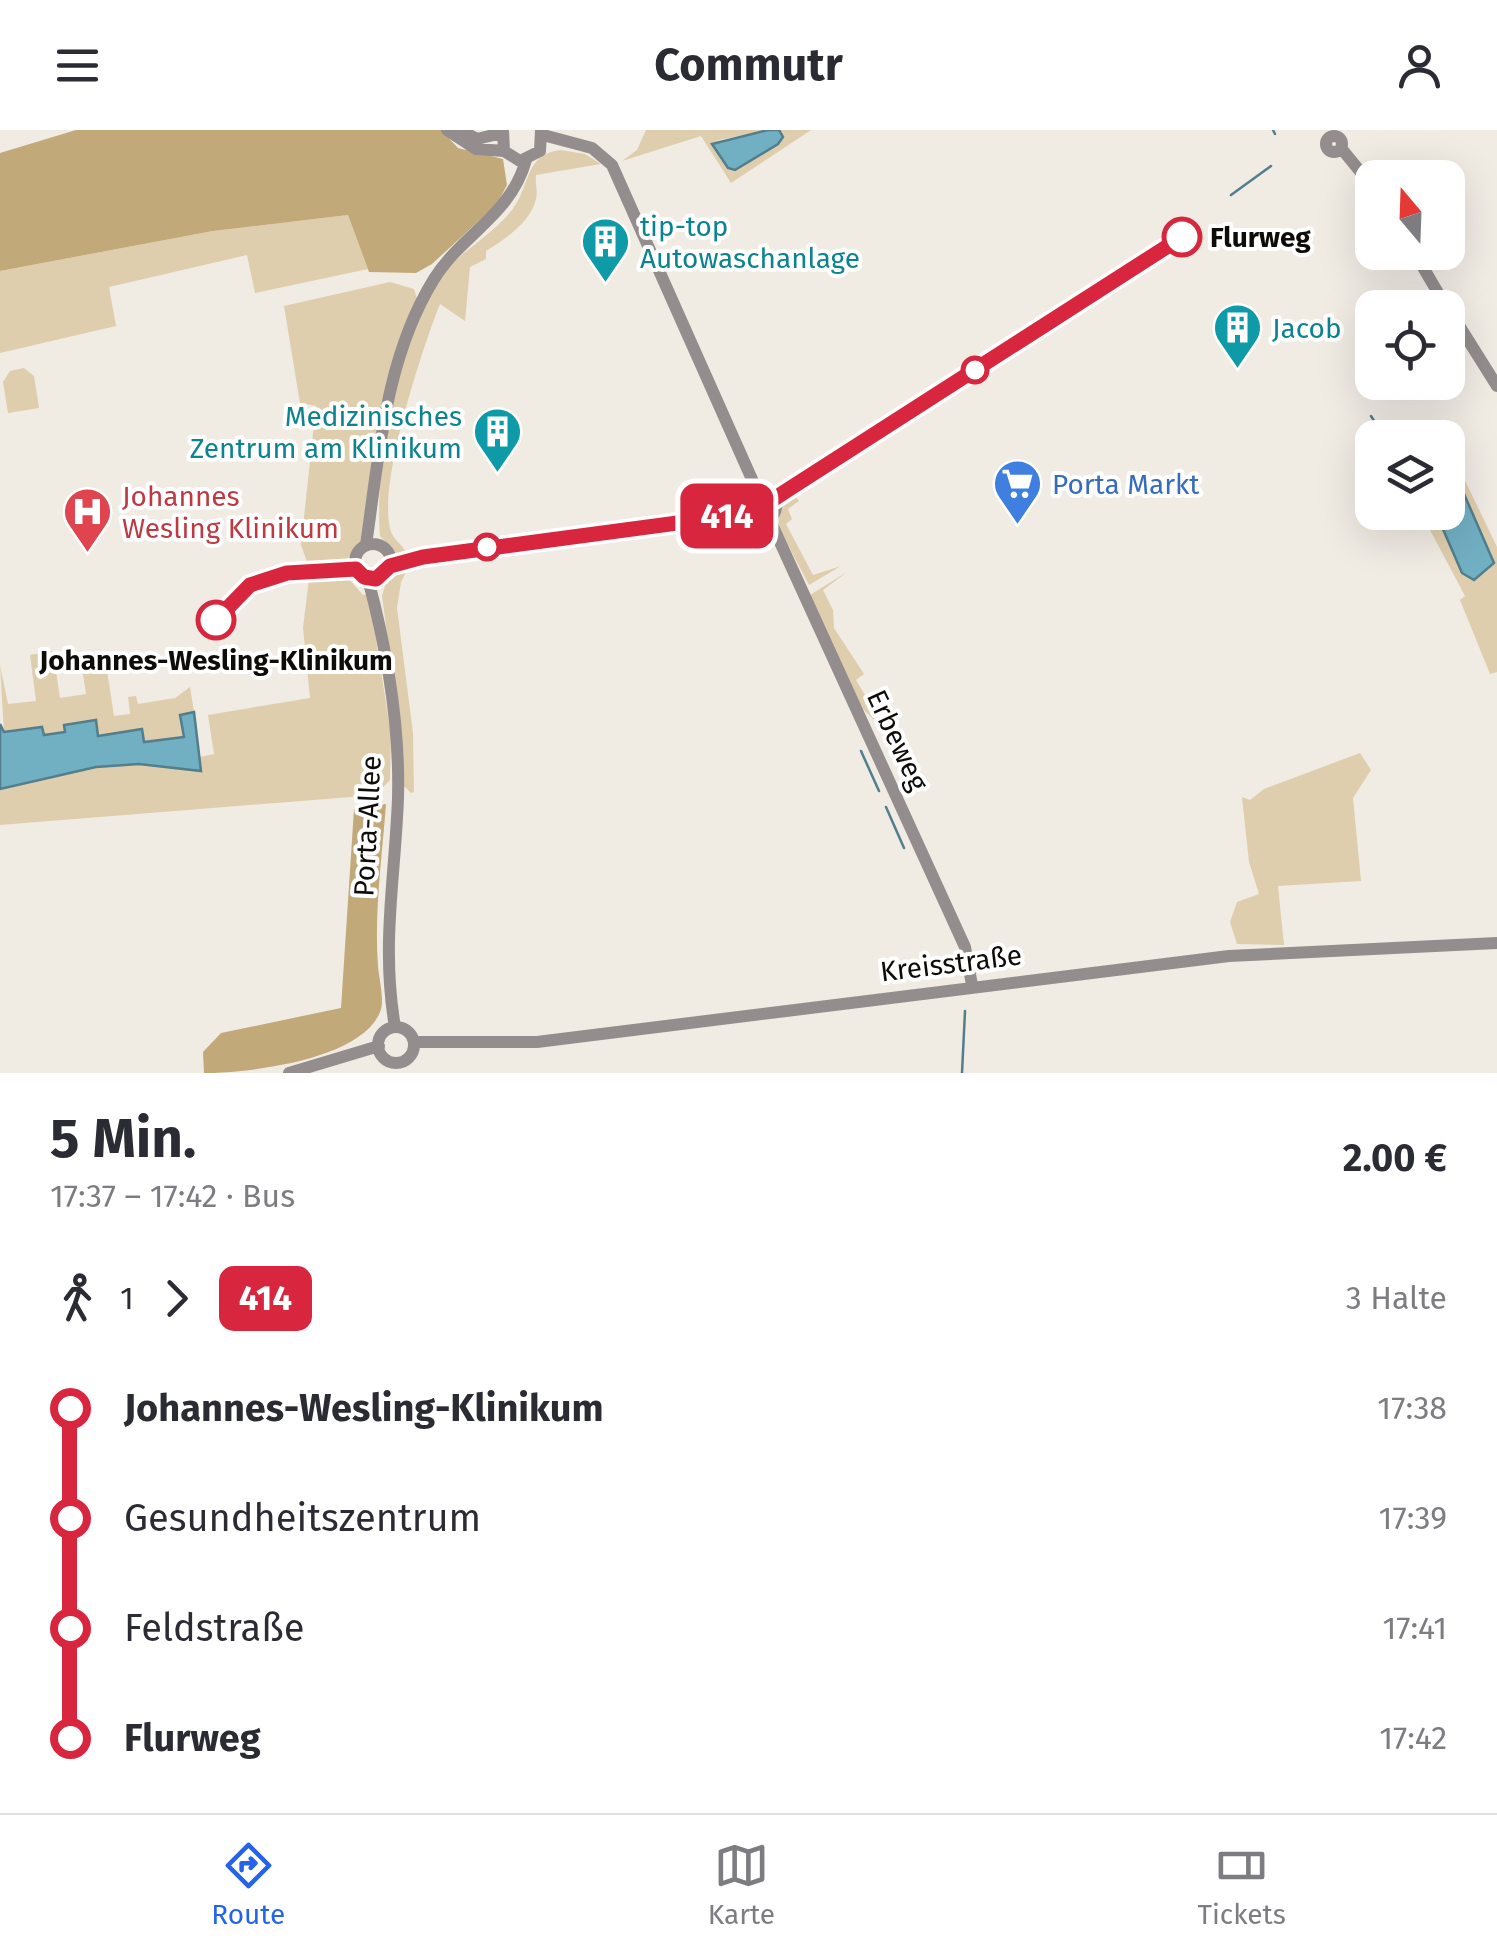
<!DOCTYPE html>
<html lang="de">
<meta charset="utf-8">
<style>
:root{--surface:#fff;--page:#f2f2f3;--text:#2b2b33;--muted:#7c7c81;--line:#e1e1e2;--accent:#2563eb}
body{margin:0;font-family:"Fira Sans",sans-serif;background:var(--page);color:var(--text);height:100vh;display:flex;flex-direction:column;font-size:38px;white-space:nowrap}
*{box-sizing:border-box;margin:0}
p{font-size:32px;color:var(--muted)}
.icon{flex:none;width:55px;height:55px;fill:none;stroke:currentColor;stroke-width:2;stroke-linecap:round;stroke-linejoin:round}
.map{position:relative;height:943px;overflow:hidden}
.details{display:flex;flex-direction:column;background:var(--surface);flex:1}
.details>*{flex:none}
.badge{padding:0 20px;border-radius:15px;font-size:35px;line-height:65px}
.needle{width:65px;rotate:341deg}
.tools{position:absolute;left:1355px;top:30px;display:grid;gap:20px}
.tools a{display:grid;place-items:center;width:110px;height:110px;border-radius:20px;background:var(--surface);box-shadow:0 10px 40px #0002;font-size:50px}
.map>.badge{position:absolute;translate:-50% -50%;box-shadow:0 0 0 5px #fff}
.legs{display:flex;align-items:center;gap:15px;height:110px;padding:0 50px;font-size:32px}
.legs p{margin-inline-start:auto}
.head{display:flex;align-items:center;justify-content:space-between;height:170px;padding:0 50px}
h1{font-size:55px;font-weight:700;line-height:75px}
ul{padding:0 50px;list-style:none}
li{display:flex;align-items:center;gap:35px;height:110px;font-size:38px}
li i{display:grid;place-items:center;width:15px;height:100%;margin:0 12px;background:currentColor}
li i::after{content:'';width:25px;height:25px;margin:-12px;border:8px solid;border-radius:50%;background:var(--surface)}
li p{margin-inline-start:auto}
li:first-child i{background:linear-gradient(#0000 50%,currentColor 0)}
li:last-child i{background:linear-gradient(currentColor 50%,#0000 0)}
header{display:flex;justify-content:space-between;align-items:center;height:130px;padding:0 50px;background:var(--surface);font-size:45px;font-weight:700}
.tabs{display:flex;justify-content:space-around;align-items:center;height:140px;border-top:2px solid var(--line);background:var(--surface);font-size:28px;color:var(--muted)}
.tabs a{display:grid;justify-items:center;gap:5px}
.tabs .active{color:var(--accent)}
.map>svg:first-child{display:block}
.green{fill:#dfcead}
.forest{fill:#c2a979}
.water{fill:#71afc3;stroke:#537e8b;stroke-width:2.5}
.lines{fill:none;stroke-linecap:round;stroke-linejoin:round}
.stream{stroke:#537e8b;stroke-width:2.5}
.secondary{stroke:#938d8d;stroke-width:12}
.line-1-casing{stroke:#fff;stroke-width:22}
.line-1{stroke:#d7263d;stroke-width:15}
.stop-1-dot{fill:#fff;stroke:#d7263d;stroke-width:5}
.labels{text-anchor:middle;stroke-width:8;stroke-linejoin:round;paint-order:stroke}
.culture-label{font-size:28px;fill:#0d838f;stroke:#fff;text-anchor:start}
.stop-label{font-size:28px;font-weight:bold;fill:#0d0c09;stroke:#fff;text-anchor:start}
.shop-label{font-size:28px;fill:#366cbe;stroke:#fff;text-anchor:start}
.health-label{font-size:28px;fill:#be3a42;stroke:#fff;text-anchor:start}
.street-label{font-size:28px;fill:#0d0c09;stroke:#fff}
</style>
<header><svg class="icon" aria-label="menu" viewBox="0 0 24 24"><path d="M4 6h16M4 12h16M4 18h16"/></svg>Commutr<svg class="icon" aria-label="person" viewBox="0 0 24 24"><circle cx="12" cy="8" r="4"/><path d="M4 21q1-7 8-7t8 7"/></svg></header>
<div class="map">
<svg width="1497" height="943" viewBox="0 0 1497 943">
<rect width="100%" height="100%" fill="#f0ebe3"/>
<path class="green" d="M646 0H768L714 11 783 7 779 0H811L731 53 701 6 622 31 637 20Z
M561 20 585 24 601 34 536 45C535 54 538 61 536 69 531 92 504 110 486 121V129L470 137 465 191 440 174C423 216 374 364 392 404 396 412 403 415 406 423H396L380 406C374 341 399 201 439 148 460 121 492 106 512 80 531 56 524 24 561 20Z
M348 85 368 139 255 163 247 125 109 157 116 196 0 223V141L213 101Z
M390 152 414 159 417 169 362 413 347 429 307 432 301 415 316 276 300 273 284 176Z
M24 238 34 246 39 278 8 283 3 252 10 241Z
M1448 315 1497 417V542L1490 544 1460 470 1465 466 1421 383H1436L1462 443 1494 433 1448 327Z
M794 365 799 371 788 379 792 389 786 394 813 445 841 436 809 455 777 394 781 375Z
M410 434 401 452 397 478 413 603 414 662 411 663 402 654 401 609 382 466 388 445Z
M847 442 823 460 833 480 834 498 864 544 856 550 874 580 893 578 875 591 859 575 810 465Z
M347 447 363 465 369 464 391 605 390 650 376 665 0 695V659L96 637 139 634 201 640 200 627 214 624 208 585 310 568 303 498 309 449Z
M53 521 60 568 86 564 80 524 104 521 114 586 130 584 128 567 136 566 138 574 175 568 190 557 194 582 180 586 184 607 143 612 141 599 98 606 96 591 64 595 65 602 44 605 42 597 4 602 0 535 8 574 36 571 30 525Z
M1360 623 1371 640 1353 668 1361 751 1278 756 1284 815 1237 814 1230 792 1237 772 1259 764 1249 732 1242 667 1250 670 1264 659Z"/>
<path class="forest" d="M76 0H441L458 18 503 29 507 55 497 74 432 134 416 143 369 142 348 85 213 101 0 141V23Z
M386 674C382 728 374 783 378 836 379 849 385 871 380 882 361 930 248 943 204 943L203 922 221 903 341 878 354 679Z"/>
<path class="water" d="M768 0H779L783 7 778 14 735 40 728 38 712 14Z
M1448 327 1494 433 1474 450 1462 443 1436 383 1448 382Z
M194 582 201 641 139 634 96 637 0 659V594L4 602 42 597 44 605 65 602 64 595 96 590 98 606 142 599 144 612 184 607 180 585Z"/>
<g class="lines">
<path class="stream" d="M1273 0 1275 4
M1231 65 1271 36
M1371 286 1385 308
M861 621 879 661
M886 677 904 718
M962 943 965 881"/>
<path class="secondary" d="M447 0 476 19 504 21
M460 0 477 9 502 3
M503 0 504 21 520 31 540 21 541 0
M543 5 592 18 612 35 759 365
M1326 14a8 8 0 1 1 16 0a8 8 0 1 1-16 0Z
M1341 18 1372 56
M1414 122 1447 178
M1448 178 1497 256
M752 377a12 12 0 1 1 24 0a12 12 0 1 1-24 0Z
M769 388 965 817 972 855
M355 432a18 18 0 1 1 36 0a18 18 0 1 1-36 0Z
M366 415C379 326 385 228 434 149 462 104 511 85 526 30
M368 449C387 520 400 595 398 668 395 749 381 815 395 897
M378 915a18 18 0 1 1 36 0a18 18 0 1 1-36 0Z
M414 912H537L1229 826 1497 813
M289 943 379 916"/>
</g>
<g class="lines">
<defs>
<path id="line-1" d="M216 490 250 455 287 443 356 439 364 447 376 449 390 436 423 427 737 385 752 379 758 365 774 369 786 361 1182 107"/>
</defs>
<use href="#line-1" class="line-1-casing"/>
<use href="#line-1" class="line-1"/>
</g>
<defs>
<symbol id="building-pin" viewBox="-11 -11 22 30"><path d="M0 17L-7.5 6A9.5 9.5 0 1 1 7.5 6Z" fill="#0f9aa8" stroke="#fff"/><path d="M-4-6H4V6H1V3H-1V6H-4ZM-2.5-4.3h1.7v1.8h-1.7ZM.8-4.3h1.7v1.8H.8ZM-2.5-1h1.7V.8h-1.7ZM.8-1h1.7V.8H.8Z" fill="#fff"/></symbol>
<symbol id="supermarket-pin" viewBox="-11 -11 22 30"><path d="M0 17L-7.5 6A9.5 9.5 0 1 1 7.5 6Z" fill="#3f7fe0" stroke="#fff"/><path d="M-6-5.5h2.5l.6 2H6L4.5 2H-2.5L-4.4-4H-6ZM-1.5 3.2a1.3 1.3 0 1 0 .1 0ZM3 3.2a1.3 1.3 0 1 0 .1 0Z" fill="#fff"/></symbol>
<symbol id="hospital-pin" viewBox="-11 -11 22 30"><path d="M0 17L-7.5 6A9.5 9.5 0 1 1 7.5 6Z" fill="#e0444e" stroke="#fff"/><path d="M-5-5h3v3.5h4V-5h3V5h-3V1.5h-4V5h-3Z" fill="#fff"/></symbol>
</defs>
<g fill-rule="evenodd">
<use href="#building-pin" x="578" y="84" width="55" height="75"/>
<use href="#building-pin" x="1210" y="170" width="55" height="75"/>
<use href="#building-pin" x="470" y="274" width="55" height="75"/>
<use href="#supermarket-pin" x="990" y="326" width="55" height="75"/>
<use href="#hospital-pin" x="60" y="354" width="55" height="75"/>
</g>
<g class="stop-1-dot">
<circle cx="1182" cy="107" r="18"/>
<circle cx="975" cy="240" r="12"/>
<circle cx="487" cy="417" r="12"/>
<circle cx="216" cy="490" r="18"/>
</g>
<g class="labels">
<g class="culture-label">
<text x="640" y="106">tip-top<tspan x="640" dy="32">Autowaschanlage</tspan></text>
<text x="1272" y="208">Jacob</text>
<text x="462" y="296" text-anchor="end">Medizinisches<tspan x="462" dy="32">Zentrum am Klinikum</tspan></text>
</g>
<g class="stop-label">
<text x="1210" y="117">Flurweg</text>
<text x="216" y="540" text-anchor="middle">Johannes-Wesling-Klinikum</text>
</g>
<g class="shop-label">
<text x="1052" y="364">Porta Markt</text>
</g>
<g class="health-label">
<text x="122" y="376">Johannes<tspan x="122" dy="32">Wesling Klinikum</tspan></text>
</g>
<g class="street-label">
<text transform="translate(898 610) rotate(65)" y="10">Erbeweg</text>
<text transform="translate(367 696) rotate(-87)" y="10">Porta-Allee</text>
<text transform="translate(951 833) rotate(-7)" y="10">Kreisstraße</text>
</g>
</g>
</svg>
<div class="tools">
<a><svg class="needle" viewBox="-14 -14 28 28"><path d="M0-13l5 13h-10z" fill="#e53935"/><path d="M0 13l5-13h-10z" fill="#7c7c81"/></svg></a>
<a><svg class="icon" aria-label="locate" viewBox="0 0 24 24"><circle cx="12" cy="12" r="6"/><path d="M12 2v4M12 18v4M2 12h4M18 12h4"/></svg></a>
<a><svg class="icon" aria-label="layers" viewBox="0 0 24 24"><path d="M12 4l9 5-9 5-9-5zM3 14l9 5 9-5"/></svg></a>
</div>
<b class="badge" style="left:727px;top:386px;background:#d7263d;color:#fff">414</b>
</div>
<section class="details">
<div class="head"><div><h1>5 Min.</h1><p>17:37 – 17:42 · Bus</p></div><b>2.00 €</b></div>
<div class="legs"><svg class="icon" aria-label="walk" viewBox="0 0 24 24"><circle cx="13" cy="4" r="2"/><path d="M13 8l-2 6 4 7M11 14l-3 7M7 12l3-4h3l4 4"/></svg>1<svg class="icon" aria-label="forward" viewBox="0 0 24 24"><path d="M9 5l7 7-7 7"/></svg><b class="badge" style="background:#d7263d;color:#fff">414</b><p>3 Halte</p></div>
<ul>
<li><i style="color:#d7263d"></i><b>Johannes-Wesling-Klinikum</b><p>17:38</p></li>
<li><i style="color:#d7263d"></i><span>Gesundheitszentrum</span><p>17:39</p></li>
<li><i style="color:#d7263d"></i><span>Feldstraße</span><p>17:41</p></li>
<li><i style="color:#d7263d"></i><b>Flurweg</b><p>17:42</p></li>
</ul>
</section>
<nav class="tabs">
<a class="active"><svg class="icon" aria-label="directions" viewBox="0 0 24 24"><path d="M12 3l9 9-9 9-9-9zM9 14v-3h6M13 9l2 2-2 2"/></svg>Route</a>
<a><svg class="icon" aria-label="map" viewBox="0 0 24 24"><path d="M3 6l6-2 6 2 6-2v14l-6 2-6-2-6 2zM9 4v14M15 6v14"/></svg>Karte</a>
<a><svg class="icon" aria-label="tickets" viewBox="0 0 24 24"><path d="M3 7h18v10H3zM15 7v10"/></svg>Tickets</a>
</nav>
